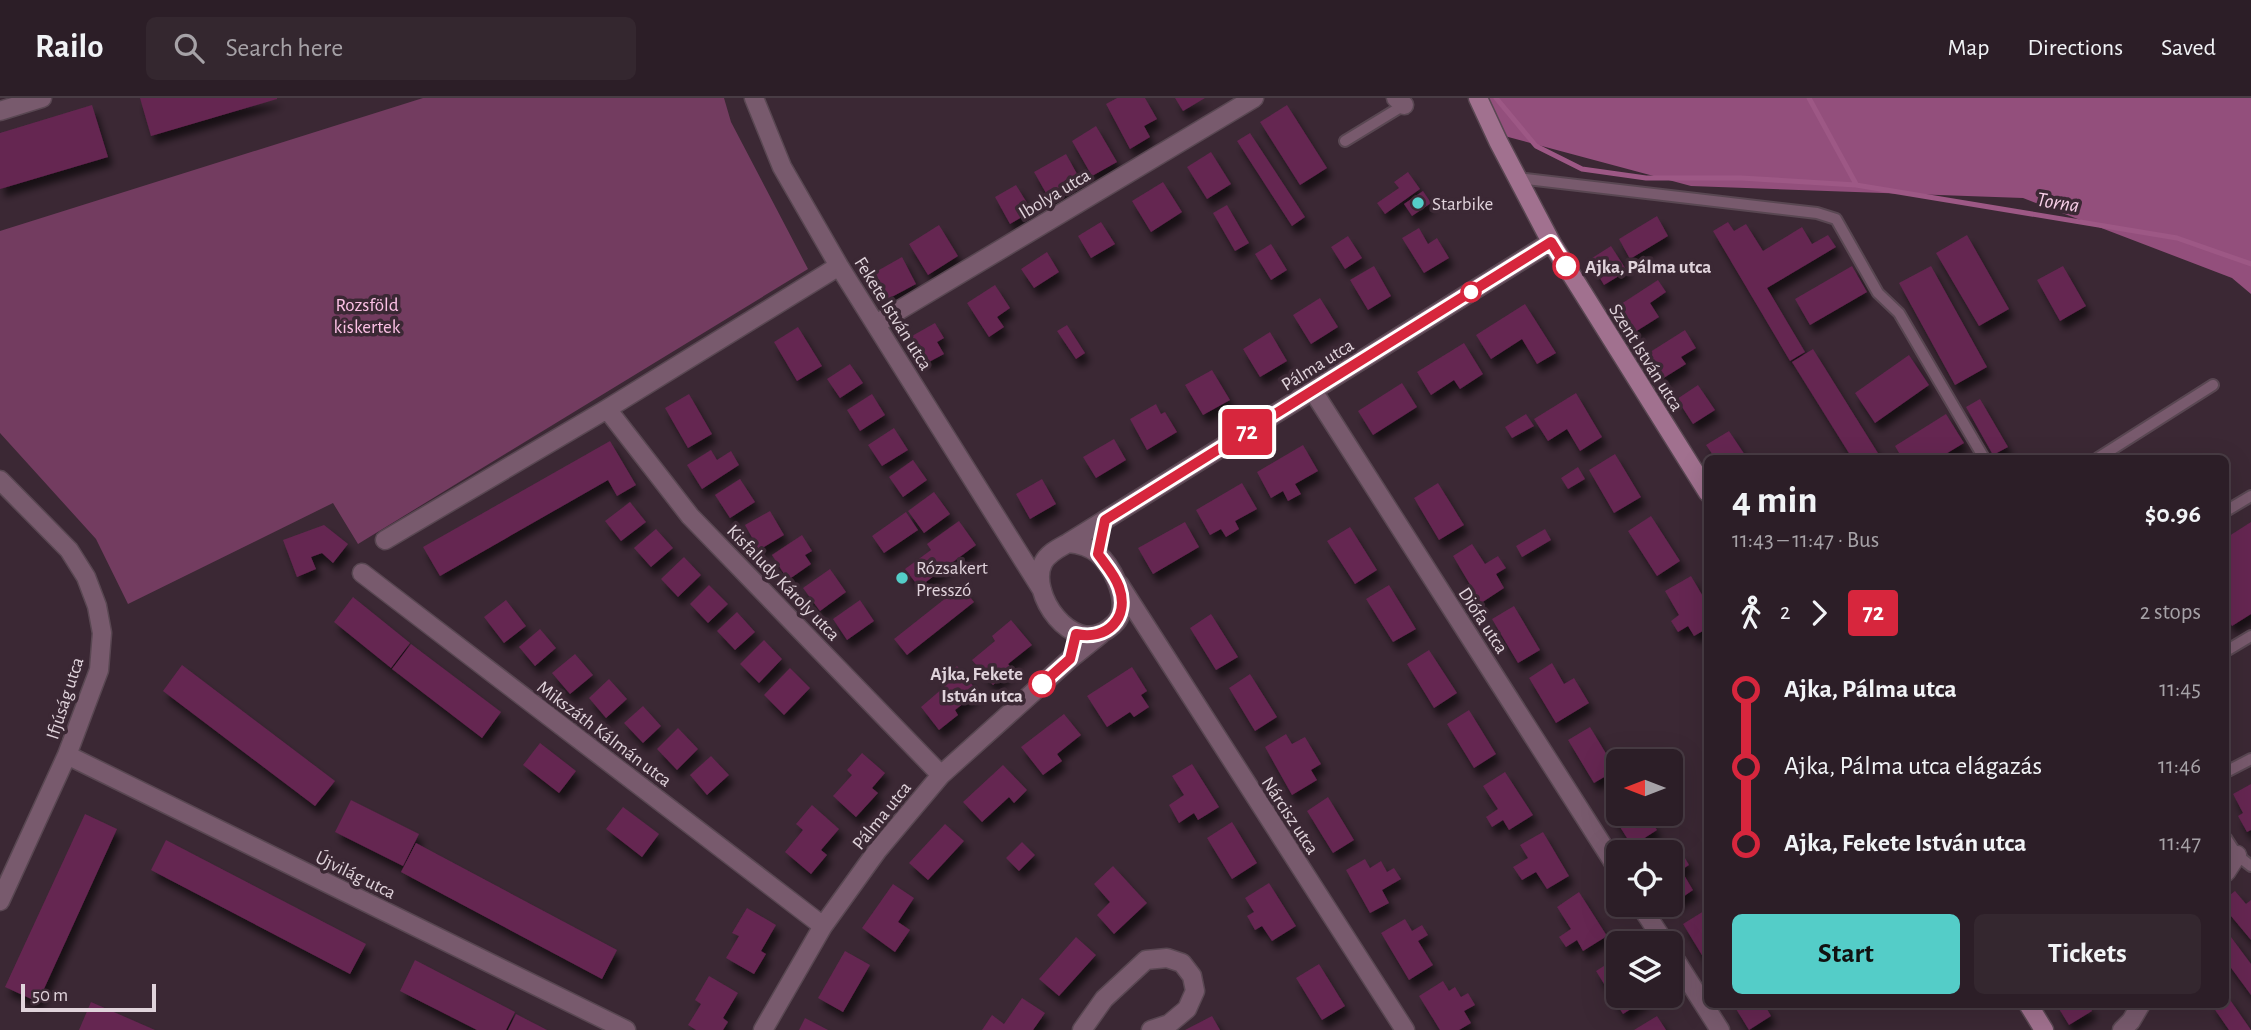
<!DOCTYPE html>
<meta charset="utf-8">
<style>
:root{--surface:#2c1e27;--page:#34272f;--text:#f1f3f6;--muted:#a6a2a7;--line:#483c44;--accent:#54cdc8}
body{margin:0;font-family:"Alegreya Sans",sans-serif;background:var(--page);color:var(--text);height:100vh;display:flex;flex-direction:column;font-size:26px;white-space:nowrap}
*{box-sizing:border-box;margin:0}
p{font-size:23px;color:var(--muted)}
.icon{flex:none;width:38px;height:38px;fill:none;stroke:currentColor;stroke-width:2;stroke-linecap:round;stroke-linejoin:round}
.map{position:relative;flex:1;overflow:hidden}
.sheet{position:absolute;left:1704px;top:357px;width:525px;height:553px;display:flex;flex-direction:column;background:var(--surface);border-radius:10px;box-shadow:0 7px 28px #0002,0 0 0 2px var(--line)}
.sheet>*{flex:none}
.badge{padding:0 14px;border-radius:5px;font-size:24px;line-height:46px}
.needle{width:46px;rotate:270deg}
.controls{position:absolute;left:1606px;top:651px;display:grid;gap:14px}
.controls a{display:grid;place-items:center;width:77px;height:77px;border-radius:10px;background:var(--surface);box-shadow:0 7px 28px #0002,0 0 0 2px var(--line);font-size:35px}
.scale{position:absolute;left:21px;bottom:18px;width:135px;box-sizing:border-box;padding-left:7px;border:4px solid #e0d3db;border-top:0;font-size:19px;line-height:24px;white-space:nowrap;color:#e0d3db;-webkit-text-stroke:5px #3b2834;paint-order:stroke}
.map>.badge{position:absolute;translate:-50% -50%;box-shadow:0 0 0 4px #fff}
.legs{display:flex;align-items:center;gap:10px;height:77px;padding:0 28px;font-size:23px}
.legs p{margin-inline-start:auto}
.headline{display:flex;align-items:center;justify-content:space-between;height:119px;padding:0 28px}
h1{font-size:38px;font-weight:700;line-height:52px}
.cta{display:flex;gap:14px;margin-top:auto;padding:14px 28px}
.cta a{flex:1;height:80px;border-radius:10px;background:var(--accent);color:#111;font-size:28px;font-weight:700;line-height:80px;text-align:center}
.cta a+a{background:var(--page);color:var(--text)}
ul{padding:0 28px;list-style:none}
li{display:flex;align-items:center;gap:24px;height:77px;font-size:26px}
li i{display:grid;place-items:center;width:10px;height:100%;margin:0 9px;background:currentColor}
li i::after{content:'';width:18px;height:18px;margin:-9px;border:5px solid;border-radius:50%;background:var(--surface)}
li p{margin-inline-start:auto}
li:first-child i{background:linear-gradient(#0000 50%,currentColor 0)}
li:last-child i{background:linear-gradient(currentColor 50%,#0000 0)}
header{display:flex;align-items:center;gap:42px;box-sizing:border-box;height:98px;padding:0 35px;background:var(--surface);border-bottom:2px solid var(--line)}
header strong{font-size:33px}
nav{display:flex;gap:38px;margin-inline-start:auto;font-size:24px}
.search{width:490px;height:63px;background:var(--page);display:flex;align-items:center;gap:18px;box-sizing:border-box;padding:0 24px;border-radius:10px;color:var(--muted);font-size:26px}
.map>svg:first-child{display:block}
.green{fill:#733c60}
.forest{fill:#934f7c}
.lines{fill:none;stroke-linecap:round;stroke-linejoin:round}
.stream{stroke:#9d5885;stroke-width:5}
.building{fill:#652551;filter:url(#shadow)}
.service-casing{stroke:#594752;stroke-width:14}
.minor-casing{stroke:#594752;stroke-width:21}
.secondary-casing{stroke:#594752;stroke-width:21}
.service{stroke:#785a6d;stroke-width:10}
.minor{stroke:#785a6d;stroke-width:18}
.secondary{stroke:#a1718f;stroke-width:18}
.line-1-casing{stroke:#fff;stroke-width:16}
.line-1{stroke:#d7263d;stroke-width:10}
.poi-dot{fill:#54cdc8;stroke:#3b2834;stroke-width:2.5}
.stop-1-dot{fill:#fff;stroke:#d7263d;stroke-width:3.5}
.labels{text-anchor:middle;stroke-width:7;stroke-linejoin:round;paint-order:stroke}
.street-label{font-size:19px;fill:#e0d3db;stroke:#3b2834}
.poi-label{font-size:19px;fill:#e0d3db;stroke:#3b2834;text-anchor:start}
.stop-label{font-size:19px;font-weight:bold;fill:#e0d3db;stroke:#3b2834;text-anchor:start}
.park-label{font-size:19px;fill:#fcc0e5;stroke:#3b2834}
.water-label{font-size:21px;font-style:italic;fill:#f8cfe8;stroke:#3b2834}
</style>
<header>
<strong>Railo</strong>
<div class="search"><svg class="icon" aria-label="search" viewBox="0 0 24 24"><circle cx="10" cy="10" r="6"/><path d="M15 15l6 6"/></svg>Search here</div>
<nav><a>Map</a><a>Directions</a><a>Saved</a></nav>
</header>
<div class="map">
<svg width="2251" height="932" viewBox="0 0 2251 932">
<defs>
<filter id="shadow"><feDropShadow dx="4.5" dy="8" stdDeviation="3.5" flood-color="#0009"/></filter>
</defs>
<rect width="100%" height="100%" fill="#3b2834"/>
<path class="green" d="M423 0H724L731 24 808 171 358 446 333 405 128 506 96 441 0 335V133Z"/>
<path class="forest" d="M1482 0H2251V196L2232 180 2023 100 1691 88 1497 36Z"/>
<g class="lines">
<path class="stream" d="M1496 0 1536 48 1582 71 1646 80H1741L1856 87 2177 140 2251 166
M1809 0 1856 86"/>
</g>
<path class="building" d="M140 0H277V1L151 38Z
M1117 0H1145L1157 21 1144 28 1150 39 1130 51 1106 6Z
M1175 0H1205L1183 13Z
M92 7 108 59 0 91V35Z
M1287 7 1327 70 1300 87 1260 24Z
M1096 28 1117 64 1092 78 1072 43Z
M1250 35 1305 119 1292 128 1237 43Z
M1211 54 1231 86 1207 101 1187 69Z
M1066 56 1082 85 1050 102 1034 74Z
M1408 74 1420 91 1385 116 1377 105 1399 90 1394 84Z
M1163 84 1182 114 1151 134 1132 103Z
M1016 87 1032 113 1010 126 995 99Z
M1423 93 1431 105 1412 118 1404 106Z
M1227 107 1249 145 1235 153 1213 115Z
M1657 118 1668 138 1630 161 1619 141Z
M1101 124 1115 146 1091 160 1078 138Z
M1728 124 1734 133 1746 126 1763 153 1802 129 1812 146 1828 137 1836 149 1767 190 1805 254 1790 263 1713 133Z
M939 127 958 158 928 177 909 146Z
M1419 130 1428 146 1437 140 1449 160 1424 175 1402 140Z
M1967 137 2009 211 1979 228 1936 155Z
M1348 138 1362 160 1345 171 1331 149Z
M1271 146 1287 172 1271 182 1255 156Z
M1611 148 1627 173 1604 187 1589 162Z
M1047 154 1059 174 1034 190 1021 171Z
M902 159 916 186 886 202 872 176Z
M1374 168 1391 198 1368 212 1350 182Z
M1852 168 1867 194 1810 227 1795 201Z
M1931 168 1987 269 1955 287 1899 185Z
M2063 168 2086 208 2060 223 2037 182Z
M1658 182 1666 194 1650 205 1659 219 1635 234 1618 208Z
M995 187 1010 210 997 219 1004 229 989 239 967 205Z
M1320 200 1338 229 1311 246 1293 217Z
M1525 206 1556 255 1537 266 1522 241 1491 261 1476 237Z
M935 225 944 240 937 244 944 256 927 265 912 238Z
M1067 227 1085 255 1076 261 1057 233Z
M798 229 822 268 797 283 774 244Z
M1685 232 1696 250 1681 259 1686 266 1662 281 1647 256Z
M1270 234 1287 263 1260 279 1243 251Z
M1464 245 1483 276 1460 291 1454 282 1431 297 1417 274Z
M1813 251 1881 360H1852L1792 264Z
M1909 257 1929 287 1875 325 1855 295Z
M850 266 863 285 840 300 827 281Z
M1212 272 1230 302 1203 317 1185 287Z
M1402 285 1417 309 1373 337 1358 313Z
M1698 287 1715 312 1693 326 1677 301Z
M1576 295 1602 339 1580 353 1567 331 1548 343 1534 321Z
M689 296 712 336 688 350 665 310Z
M872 296 885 317 860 333 847 312Z
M1980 301 2008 349 1993 357 1966 309Z
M1156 306 1161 316 1165 314 1177 334 1147 352 1130 321Z
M1526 316 1534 328 1512 340 1505 329Z
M1946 316 1964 345 1939 360H1902L1895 348Z
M894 330 908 352 882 368 868 347Z
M1729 333 1745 357 1739 360H1715L1706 347Z
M1114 341 1126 362 1096 380 1083 359Z
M610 343 636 387 617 398 608 382 440 478 423 449Z
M1303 347 1318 373 1295 386 1301 396 1288 403 1283 393 1271 400 1257 374Z
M711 352 717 362 731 353 739 367 702 391 687 367Z
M1615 356 1641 399 1614 415 1589 372Z
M913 362 927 382 903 399 889 379Z
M1578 369 1585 381 1568 391 1561 380Z
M740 381 755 404 730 420 715 397Z
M1042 381 1056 406 1030 421 1016 396Z
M1242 385 1257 411 1235 423 1239 431 1226 439 1221 431 1210 437 1196 412Z
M1438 385 1464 427 1439 442 1414 400Z
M934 394 950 416 924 435 908 413Z
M630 404 646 424 621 443 605 423Z
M770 413 784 437 759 452 745 427Z
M906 414 918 432 884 455 872 438Z
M1651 418 1680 463 1657 478 1628 433Z
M959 423 976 447 919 489 905 471 931 452 927 446Z
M1185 424 1199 449 1153 476 1138 450Z
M2251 424V516L2232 528 2226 519V440Z
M324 427 348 446 333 465 322 455 311 459 316 471 297 479 283 442Z
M1350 429 1377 472 1355 486 1327 443Z
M656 431 673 450 651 469 634 450Z
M1545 431 1551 442 1522 459 1516 448Z
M802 437 812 453 805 457 811 466 788 482 772 457Z
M1472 446 1485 466 1498 458 1506 470 1496 476 1504 490 1481 505 1453 458Z
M684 459 701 477 678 499 661 481Z
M830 471 846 494 820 513 803 490Z
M1691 478 1708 507V530L1694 538 1688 528 1678 534 1671 523 1679 517 1665 493Z
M709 487 728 506 708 525 690 506Z
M1389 487 1416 531 1393 544 1366 501Z
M961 488 974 504 907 557 894 541Z
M353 499 410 545 391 570 334 524Z
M506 502 526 528 504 545 484 519Z
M860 502 874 523 847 542 833 521Z
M1514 508 1540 552 1518 565 1492 521Z
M737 514 755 534 735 552 717 533Z
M1211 516 1238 559 1216 572 1190 530Z
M1011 522 1032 547 1008 566 1012 571 993 587 972 562 995 543 992 538Z
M540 531 556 550 535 568 519 549Z
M764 542 782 561 759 585 740 566Z
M411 546 501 614 482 640 392 571Z
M1429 552 1457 595 1434 610 1407 566Z
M575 556 593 577 570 596 552 575Z
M1552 565 1564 586 1574 580 1589 605 1556 625 1529 580Z
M182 567 335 683 315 708 163 593Z
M957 568 978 594 955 612 958 617 939 632 921 609 943 590 938 584Z
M1132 569 1147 593 1141 597 1149 609 1134 619 1130 614 1107 629 1087 598Z
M790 570 810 590 784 617 764 597Z
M1250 576 1277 619 1255 633 1229 590Z
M609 581 627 601 606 620 589 600Z
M643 608 661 628 643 645 624 625Z
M1469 612 1496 656 1474 670 1447 626Z
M1064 616 1081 637 1057 656 1062 663 1043 677 1021 649Z
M1590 629 1616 672 1594 685 1568 642Z
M678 630 698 651 677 672 657 651Z
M1286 636 1292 646 1305 639 1321 666 1311 672 1317 682 1292 697 1265 649Z
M540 645 576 673 559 695 523 667Z
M862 655 885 675 872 690 878 695 856 719 833 698 852 677 847 672Z
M711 658 729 677 707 697 690 677Z
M1192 666 1219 709 1198 722 1194 715 1179 725 1169 707 1184 697 1172 678Z
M1003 667 1027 692 1014 705 1009 699 982 724 963 704Z
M1505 674 1533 717 1509 732 1503 722 1492 729 1486 719 1498 711 1483 688Z
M2251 686V732L2247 734 2238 718 2243 715 2233 696Z
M1619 695V716H1646L1657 732 1632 748 1605 705Z
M1328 699 1354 742 1333 755 1307 713Z
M351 702 419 736 403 768 335 734Z
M812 707 839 731 821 752 827 757 811 776 785 754 803 732 796 726Z
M623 709 659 736 642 759 606 731Z
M85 716 117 731 38 904 5 889Z
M1232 724 1257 765 1232 781 1207 740Z
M945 726 964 743 928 782 909 765Z
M1543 734 1569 778 1547 791 1536 774 1522 782 1513 769 1528 760 1520 747Z
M166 742 366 846 350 876 151 772Z
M1022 744 1035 757 1019 773 1006 760Z
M416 745 617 852 602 881 401 774Z
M1682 755 1689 767 1681 772 1693 792 1671 807V757L1674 760Z
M1365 761 1370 770 1381 763 1387 774 1394 770 1401 781 1382 792 1389 805 1370 815 1346 772Z
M1113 768 1147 805 1114 836 1097 817 1110 804 1094 786Z
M1269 785 1296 828 1272 843 1262 828 1255 832 1247 818 1254 814 1245 800Z
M893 786 914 800 898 824 910 832 895 854 862 830Z
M2235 793 2246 806 2251 802V842L2226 812V800Z
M1579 794 1607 838 1583 853 1577 842 1566 849 1559 839 1571 831 1557 809Z
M747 810 776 827 761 853 766 856 754 876 726 860 739 838 732 835Z
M1704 813 1708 819V867L1683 826Z
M1405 821 1412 833 1422 827 1428 837 1418 843 1433 867 1409 882 1381 835Z
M1076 839 1096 857 1059 898 1039 881Z
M2231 839 2251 866V897L2226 863V843Z
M845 853 870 867 843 914 818 900Z
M1618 859 1619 898H1642L1645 902 1623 916 1596 873Z
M415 862 515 914 506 932H477L400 893Z
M1319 866 1345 908 1322 922 1296 880Z
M709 878 738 895 723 920 728 924 723 932H696L688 927 701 906 695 902Z
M1443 883 1449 893 1455 889 1461 899 1468 895 1475 907 1464 913 1471 925 1459 932H1440L1419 898Z
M2226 896 2251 932H2229L2211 906H2226Z
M1022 900 1045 915 1033 932H982L992 917 1004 926Z
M91 904 155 932H79Z
M1733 906H1764L1771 918 1749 932Z
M2056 906H2089L2092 913 2069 927Z
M516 916 547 932H508Z
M1212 918 1220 932H1185Z
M1657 918 1666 932H1634Z
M805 920 828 932H799Z"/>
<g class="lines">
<defs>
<path id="service" d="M1345 43 1404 7
M1517 80 1817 115 1836 121 1878 195 1899 215 1984 360
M2098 360 2213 287
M2226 413 2251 398
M2226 553 2251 538
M2226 674 2251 661
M2226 740 2237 757 2251 768"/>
<path id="minor" d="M754 0 782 69 839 168 1042 492
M1396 0 1404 7
M0 13 42 0
M876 226 1254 0
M1313 293 1619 773
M607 311 690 418 941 677
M0 382 69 452 86 479 97 508 102 535 99 572 67 657 0 803
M385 442 607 311 839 168
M1068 445 1551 144
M1068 445C1079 446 1089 448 1098 456 1112 468 1125 496 1121 514 1119 522 1115 526 1108 531 1072 558 1028 495 1043 465 1048 455 1059 450 1068 445Z
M362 475 823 828
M1119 486 1405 932
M67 657 626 932
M2226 774 2237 757
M1640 807 1665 845
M1671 855 1720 932
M763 932 823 828 877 753 941 677 1070 561 1101 536
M1082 932 1104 901 1146 862 1167 860 1182 865 1192 878 1195 893 1187 911 1169 926 1151 932
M2122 932 2131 923 2141 906"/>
<path id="secondary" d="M1478 0 1498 43 1551 144 1708 395
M2028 906 2044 932"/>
</defs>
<use href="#service" class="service-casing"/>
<use href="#minor" class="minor-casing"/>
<use href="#secondary" class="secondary-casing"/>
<use href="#service" class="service"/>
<use href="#minor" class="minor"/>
<use href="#secondary" class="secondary"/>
</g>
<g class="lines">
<defs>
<path id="line-1" d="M1042 586 1070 561 1076 536C1107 543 1130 520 1119 489 1115 477 1105 466 1098 456L1105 422 1551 144 1566 168"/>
</defs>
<use href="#line-1" class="line-1-casing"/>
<use href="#line-1" class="line-1"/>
</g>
<g class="poi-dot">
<circle cx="1418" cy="105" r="7"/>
<circle cx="902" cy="480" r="7"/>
</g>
<g class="stop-1-dot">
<circle cx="1566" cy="168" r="12"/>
<circle cx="1471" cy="194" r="9"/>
<circle cx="1042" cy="586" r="12"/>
</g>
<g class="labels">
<g class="street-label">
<text transform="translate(1054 95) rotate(-31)" y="7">Ibolya utca</text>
<text transform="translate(894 215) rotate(58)" y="7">Fekete István utca</text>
<text transform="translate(1647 259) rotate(58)" y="7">Szent István utca</text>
<text transform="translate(1317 266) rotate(-32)" y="7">Pálma utca</text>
<text transform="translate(784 484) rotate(46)" y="7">Kisfaludy Károly utca</text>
<text transform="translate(1484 522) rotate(57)" y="7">Diófa utca</text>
<text transform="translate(64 600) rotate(-72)" y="7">Ifjúság utca</text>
<text transform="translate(605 635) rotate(37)" y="7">Mikszáth Kálmán utca</text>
<text transform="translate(881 717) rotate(-51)" y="7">Pálma utca</text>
<text transform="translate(1291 717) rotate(57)" y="7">Nárcisz utca</text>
<text transform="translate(356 776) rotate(26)" y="7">Újvilág utca</text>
</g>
<g class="poi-label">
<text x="1432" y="112">Starbike</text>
<text x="916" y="476">Rózsakert<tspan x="916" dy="22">Presszó</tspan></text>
</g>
<g class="stop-label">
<text x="1585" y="175">Ajka, Pálma utca</text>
<text x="1023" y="582" text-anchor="end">Ajka, Fekete<tspan x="1023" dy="22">István utca</tspan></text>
</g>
<g class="park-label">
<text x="367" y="213">Rozsföld<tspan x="367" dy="22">kiskertek</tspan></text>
</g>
<g class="water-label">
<text transform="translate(2058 104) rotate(9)" y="7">Torna</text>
</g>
</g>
</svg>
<div class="controls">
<a><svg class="needle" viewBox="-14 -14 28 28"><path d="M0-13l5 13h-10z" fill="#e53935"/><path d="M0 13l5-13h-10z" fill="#a6a2a7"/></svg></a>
<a><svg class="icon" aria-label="locate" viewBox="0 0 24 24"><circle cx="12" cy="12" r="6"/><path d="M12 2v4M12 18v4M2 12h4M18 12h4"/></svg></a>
<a><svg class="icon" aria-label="layers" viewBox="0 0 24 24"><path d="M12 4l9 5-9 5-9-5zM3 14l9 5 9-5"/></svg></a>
</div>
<div class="scale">50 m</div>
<b class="badge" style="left:1247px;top:334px;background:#d7263d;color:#fff">72</b>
<section class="sheet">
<div class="headline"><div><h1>4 min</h1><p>11:43 – 11:47 · Bus</p></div><b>$0.96</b></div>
<div class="legs"><svg class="icon" aria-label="walk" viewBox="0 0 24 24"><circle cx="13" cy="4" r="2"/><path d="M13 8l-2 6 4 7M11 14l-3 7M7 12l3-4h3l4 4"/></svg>2<svg class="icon" aria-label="forward" viewBox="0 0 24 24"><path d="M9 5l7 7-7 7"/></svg><b class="badge" style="background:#d7263d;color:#fff">72</b><p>2 stops</p></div>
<ul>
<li><i style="color:#d7263d"></i><b>Ajka, Pálma utca</b><p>11:45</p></li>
<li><i style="color:#d7263d"></i><span>Ajka, Pálma utca elágazás</span><p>11:46</p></li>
<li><i style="color:#d7263d"></i><b>Ajka, Fekete István utca</b><p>11:47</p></li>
</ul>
<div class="cta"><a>Start</a><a>Tickets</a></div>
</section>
</div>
